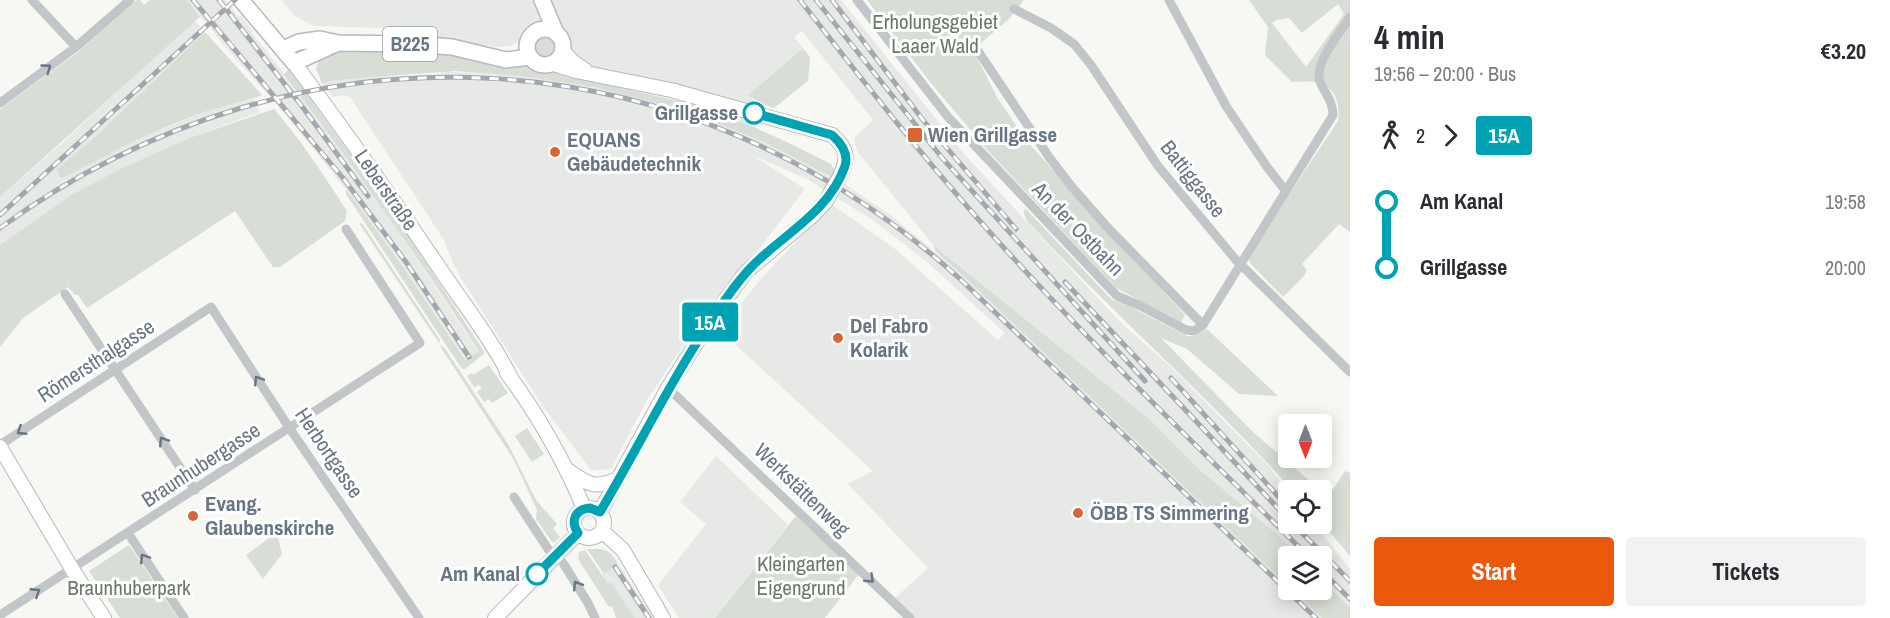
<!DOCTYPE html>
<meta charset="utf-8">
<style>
:root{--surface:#fff;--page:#f2f2f3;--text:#2b2b33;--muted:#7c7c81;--accent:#ea580c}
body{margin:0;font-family:"Archivo Narrow",sans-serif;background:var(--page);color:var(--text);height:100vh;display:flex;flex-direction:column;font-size:22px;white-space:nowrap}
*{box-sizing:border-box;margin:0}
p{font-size:20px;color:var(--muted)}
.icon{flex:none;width:33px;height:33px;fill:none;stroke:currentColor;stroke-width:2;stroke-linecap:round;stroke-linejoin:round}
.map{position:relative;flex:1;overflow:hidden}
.side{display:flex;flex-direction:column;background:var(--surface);width:540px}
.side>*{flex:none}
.badge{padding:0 12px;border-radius:4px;font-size:21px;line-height:39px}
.needle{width:39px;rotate:180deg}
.fabs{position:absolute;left:1278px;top:414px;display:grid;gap:12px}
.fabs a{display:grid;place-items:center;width:54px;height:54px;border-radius:6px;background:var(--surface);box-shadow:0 3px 15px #0003;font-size:30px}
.map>.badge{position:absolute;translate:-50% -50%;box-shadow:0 0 0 3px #fff}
.legs{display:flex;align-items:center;gap:9px;height:66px;padding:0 24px;font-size:20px}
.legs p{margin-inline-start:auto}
.headline{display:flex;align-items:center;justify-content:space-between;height:102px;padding:0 24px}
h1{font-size:33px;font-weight:700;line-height:45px}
.action{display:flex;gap:12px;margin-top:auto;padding:12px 24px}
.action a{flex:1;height:69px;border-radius:6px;background:var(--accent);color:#fff;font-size:24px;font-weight:700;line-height:69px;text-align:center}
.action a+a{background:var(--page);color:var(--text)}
ul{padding:0 24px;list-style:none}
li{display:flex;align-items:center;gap:21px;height:66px;font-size:22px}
li i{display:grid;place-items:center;width:9px;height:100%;margin:0 8px;background:currentColor}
li i::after{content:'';width:15px;height:15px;margin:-8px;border:4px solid;border-radius:50%;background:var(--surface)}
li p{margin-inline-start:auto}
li:first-child i{background:linear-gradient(#0000 50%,currentColor 0)}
li:last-child i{background:linear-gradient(currentColor 50%,#0000 0)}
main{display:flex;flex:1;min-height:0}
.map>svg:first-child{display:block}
.built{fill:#e7e9e7}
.green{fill:#d8ded5;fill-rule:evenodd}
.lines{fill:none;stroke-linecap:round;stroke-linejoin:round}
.secondary-casing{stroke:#b5b9bd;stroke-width:16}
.primary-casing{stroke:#b6b9bd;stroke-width:18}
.street{stroke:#c2c6c9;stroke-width:9}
.secondary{stroke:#fff;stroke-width:14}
.primary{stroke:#fff;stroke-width:15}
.rail-casing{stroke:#a4a8ae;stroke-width:5}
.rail{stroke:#fff;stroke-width:3;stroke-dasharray:9;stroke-linecap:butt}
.secondary-bridge-casing{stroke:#b5b9bd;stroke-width:16;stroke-linecap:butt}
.secondary-bridge{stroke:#fff;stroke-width:14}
.oneway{stroke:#687583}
.line-1-casing{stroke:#fff;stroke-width:14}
.line-1{stroke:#00a3b4;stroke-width:9}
.stop-1-dot{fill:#fff;stroke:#00a3b4;stroke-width:3}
.poi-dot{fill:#d96632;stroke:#fff;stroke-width:2}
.labels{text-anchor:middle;stroke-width:6;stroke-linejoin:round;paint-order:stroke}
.shield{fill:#fff;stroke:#959ea8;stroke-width:1.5}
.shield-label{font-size:20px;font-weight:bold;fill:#687583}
.park-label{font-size:21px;fill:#697b66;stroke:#fff}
.stop-label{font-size:21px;font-weight:bold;fill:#687583;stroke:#fff;text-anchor:end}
.poi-label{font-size:21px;font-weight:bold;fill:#687583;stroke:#fff;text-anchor:start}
.street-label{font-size:21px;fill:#687583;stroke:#fff}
</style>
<main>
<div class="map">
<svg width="1350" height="618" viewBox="0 0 1350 618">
<rect width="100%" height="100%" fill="#f7f7f4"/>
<path class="built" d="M187 0H225L239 17 241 16 253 32 252 33 311 108 384 210 479 352 466 361 404 267 344 187 288 117 233 56Z
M281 0H841L964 154 1119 321 1171 367 1266 463 1288 492V524H1314L1350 569V608L1322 579V556H1300L1278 535 1200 470 1148 419 934 246 857 151 854 138 873 120 802 31 794 37 803 48 747 96 762 105 756 128 700 106 676 99 602 83 557 68H539L527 62 520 42 509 46 494 47 426 37 412 29 313 26 295 16Z
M196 22 205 32 97 135 56 170 61 179 137 140 204 112 254 98 260 112 189 138 120 169 71 195 0 245V197L62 143 189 25Z
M441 71 529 77 579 84 633 96 709 120 742 132 789 154 843 183 892 216 971 283 1288 586V590H1292L1322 618H915L894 599 928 568 848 484 873 471 725 335 722 328 760 280 831 204 894 248 998 340 1005 333 927 262 874 221 807 179 752 155 805 189 762 245 712 302 647 400 611 469 591 470 542 405 461 278 453 263 444 240 350 97 344 95 333 97 322 83 337 79 440 74Z
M716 456 788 525 715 618H679L658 585 706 524 680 502Z
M618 564 621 568 654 618H635L611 583 608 585 602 575Z"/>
<path class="green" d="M137 0H140L144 5 150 0H187L200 17 0 197V109L78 52Z
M867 0H1024L1009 19 973 50 997 97 1025 139 1185 315 1181 322 1116 288 989 152 930 82Z
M1249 0H1350V232L1339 224 1302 264 1307 270 1304 276 1283 297 1250 263 1248 256 1338 121C1342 86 1322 79 1292 82L1265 55 1268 27ZM1338 4 1344 14 1306 67 1272 23 1277 20 1289 18 1302 33Z
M205 32 245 76 244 78 246 77 262 95 260 96 204 112 173 124 137 140 61 179 56 170 97 135Z
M531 46a13 13 0 1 1 26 0a13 13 0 1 1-26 0Z
M803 48 810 57 808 81 774 108C763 105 757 99 747 96Z
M339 50 415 51 530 64 539 68H557L603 84 700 106 756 128 793 145 831 164 835 172 832 177 762 141 709 120 659 104 594 87 529 77 455 71 336 80 322 83 316 69 319 61 317 57Z
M289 69 396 217 485 353 465 369H462L346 194V189L404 268 465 360 479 351C417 256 351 162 284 74Z
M274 109C302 141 324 176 347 211L345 221 280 267H273L235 211 87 308 78 295H75L68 287 23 318 0 347V245L71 195 120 169 189 138Z
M1026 209 1112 300 1129 306 1187 336H1195L1206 329 1208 330 1278 396 1239 394 1187 349 1161 338 1253 432 1320 490H1292C1208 396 1112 313 1027 221L1023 211Z
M359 223H362L440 340 439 343Z
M934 246 1149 419 1200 470 1278 535 1300 556H1288V586L971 283 935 251Z
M440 346H442L446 350 508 444 536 500 557 524 553 529 560 537 555 542H552L536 519 537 510 514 460Z
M489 365 508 393 492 403 489 399 484 402 477 392 482 388 479 385 474 387 467 376 472 373 473 375Z
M527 428 544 454 532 462 515 436Z
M1345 471 1350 473V556L1322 523V492L1328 497Z
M796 516 859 574 825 618H715Z
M272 536 278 538 282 554 263 579 246 555Z
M129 545 178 618H120L89 571Z
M587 549C605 549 609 548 618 564L604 574Z
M585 550 608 584 611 582 635 618H616L612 606 609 607 578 559 579 552Z
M1322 579 1350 608V618H1322L1292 590H1322Z"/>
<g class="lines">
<defs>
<path id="secondary" d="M562 50 572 61 585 70
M294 63C345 131 393 199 440 269 465 306 492 340 512 380
M551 63 576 71 671 90 832 135C850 150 848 161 838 180
M507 373C538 415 564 461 584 508
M0 447 72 569 104 618
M569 471C589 485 595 489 618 479
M574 523a15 15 0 1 1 30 0a15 15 0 1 1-30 0Z
M600 512 668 388 716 312 747 271 812 216 826 201
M602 531 623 550 663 618
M495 618 578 533"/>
<path id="primary" d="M241 0 294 63 338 43
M542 0 556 33
M527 47a18 18 0 1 1 36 0a18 18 0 1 1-36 0Z
M283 49 299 42 320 39 338 43 411 44 452 47 506 60 530 57"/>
</defs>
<use href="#secondary" class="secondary-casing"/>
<use href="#primary" class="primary-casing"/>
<path class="street" d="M32 0 76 47
M857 0 948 117 1117 296 1141 306 1186 330 1194 331 1203 325 1333 115C1333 102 1326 95 1321 84 1311 66 1340 33 1350 17
M1169 0 1226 106 1267 167 1285 190
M1014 9 1051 28 1074 44 1091 65 1158 166 1236 260 1350 372
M974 45 1049 157 1072 187 1108 228 1203 325
M0 103 76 47 130 0
M65 294 195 490
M668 388 910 618
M0 445 211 307 290 429 419 618
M514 497 548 549 563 563 588 603 595 618
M128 533 184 618
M0 615 420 343 346 229"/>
<use href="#secondary" class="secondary"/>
<use href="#primary" class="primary"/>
<defs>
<path id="rail" d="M193 0 343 178 406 262 469 357
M219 0 301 105 368 196
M800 0C866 85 932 169 1005 249 1102 355 1206 455 1308 556
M816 0 943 159 1145 381
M832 0 923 120 1016 229
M0 215 235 0
M0 228C299 10 686 30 960 279L1316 618
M1065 282 1288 519
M1171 378 1288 507
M1293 524 1350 581
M615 567 649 618
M1322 571 1350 599"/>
</defs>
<use href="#rail" class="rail-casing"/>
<use href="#rail" class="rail"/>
<defs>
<path id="secondary-bridge" d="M826 201 838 180"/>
</defs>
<use href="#secondary-bridge" class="secondary-bridge-casing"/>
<use href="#secondary-bridge" class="secondary-bridge"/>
</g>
<defs><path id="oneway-chevron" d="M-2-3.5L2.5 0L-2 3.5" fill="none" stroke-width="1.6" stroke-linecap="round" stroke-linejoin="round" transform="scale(1.5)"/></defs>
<g class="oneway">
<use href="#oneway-chevron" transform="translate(47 68) rotate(-36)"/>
<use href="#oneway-chevron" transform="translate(258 380) rotate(-123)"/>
<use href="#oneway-chevron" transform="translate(21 431) rotate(147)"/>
<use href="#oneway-chevron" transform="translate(163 441) rotate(-123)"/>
<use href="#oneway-chevron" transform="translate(144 558) rotate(-123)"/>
<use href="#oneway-chevron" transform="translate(870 579) rotate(44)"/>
<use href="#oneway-chevron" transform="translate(577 585) rotate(-122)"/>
<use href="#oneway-chevron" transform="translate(36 592) rotate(-33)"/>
</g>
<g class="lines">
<defs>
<path id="line-1" d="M537 574 578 533C570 521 575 509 590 508L600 512C644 438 681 359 733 289 742 277 751 266 763 256 793 229 831 207 845 166 849 153 841 143 832 135L754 113"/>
</defs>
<use href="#line-1" class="line-1-casing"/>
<use href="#line-1" class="line-1"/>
</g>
<g class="stop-1-dot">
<circle cx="754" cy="113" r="10"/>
<circle cx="537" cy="574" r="10"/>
</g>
<g class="poi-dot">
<rect x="907" y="127" width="16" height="16" rx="3"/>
<circle cx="555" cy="152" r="6"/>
<circle cx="838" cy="338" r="6"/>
<circle cx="1078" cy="513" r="6"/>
<circle cx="193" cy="516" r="6"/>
</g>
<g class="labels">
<rect class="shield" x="383" y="27" width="54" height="34" rx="4.5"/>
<g class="shield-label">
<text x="410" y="51">B225</text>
</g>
<g class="park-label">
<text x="935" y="29">Erholungsgebiet<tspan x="935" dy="24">Laaer Wald</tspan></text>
<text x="801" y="571">Kleingarten<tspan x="801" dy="24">Eigengrund</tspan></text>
<text x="129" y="595">Braunhuberpark</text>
</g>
<g class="stop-label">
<text x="738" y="120">Grillgasse</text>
<text x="520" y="581">Am Kanal</text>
</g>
<g class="poi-label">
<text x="928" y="142">Wien Grillgasse</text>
<text x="567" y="147">EQUANS<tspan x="567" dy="24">Gebäudetechnik</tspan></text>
<text x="850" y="333">Del Fabro<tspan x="850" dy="24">Kolarik</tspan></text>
<text x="205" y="511">Evang.<tspan x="205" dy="24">Glaubenskirche</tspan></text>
<text x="1090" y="520">ÖBB TS Simmering</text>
</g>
<g class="street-label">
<text transform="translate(1193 179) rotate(52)" y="7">Battiggasse</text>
<text transform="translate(386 190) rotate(55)" y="7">Leberstraße</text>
<text transform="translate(1078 229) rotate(46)" y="7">An der Ostbahn</text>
<text transform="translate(96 361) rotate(-33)" y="7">Römersthalgasse</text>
<text transform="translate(329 453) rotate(56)" y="7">Herbortgasse</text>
<text transform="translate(201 465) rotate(-33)" y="7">Braunhubergasse</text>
<text transform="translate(802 490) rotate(44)" y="7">Werkstättenweg</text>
</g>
</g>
</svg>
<div class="fabs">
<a><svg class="needle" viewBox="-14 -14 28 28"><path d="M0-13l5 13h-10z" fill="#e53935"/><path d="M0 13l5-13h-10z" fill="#7c7c81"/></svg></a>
<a><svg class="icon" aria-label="locate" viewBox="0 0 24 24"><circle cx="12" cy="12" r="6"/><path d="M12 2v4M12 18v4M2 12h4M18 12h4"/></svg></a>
<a><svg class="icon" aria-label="layers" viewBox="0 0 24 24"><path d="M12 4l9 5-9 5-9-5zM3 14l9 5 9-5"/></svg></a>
</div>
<b class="badge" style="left:710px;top:322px;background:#00a3b4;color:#fff">15A</b>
</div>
<section class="side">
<div class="headline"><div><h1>4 min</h1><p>19:56 – 20:00 · Bus</p></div><b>€3.20</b></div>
<div class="legs"><svg class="icon" aria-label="walk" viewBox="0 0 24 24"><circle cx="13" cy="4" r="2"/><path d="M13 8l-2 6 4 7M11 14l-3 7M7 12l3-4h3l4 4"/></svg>2<svg class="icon" aria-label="forward" viewBox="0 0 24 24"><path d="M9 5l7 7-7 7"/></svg><b class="badge" style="background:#00a3b4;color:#fff">15A</b></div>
<ul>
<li><i style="color:#00a3b4"></i><b>Am Kanal</b><p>19:58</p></li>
<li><i style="color:#00a3b4"></i><b>Grillgasse</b><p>20:00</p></li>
</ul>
<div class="action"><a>Start</a><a>Tickets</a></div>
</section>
</main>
